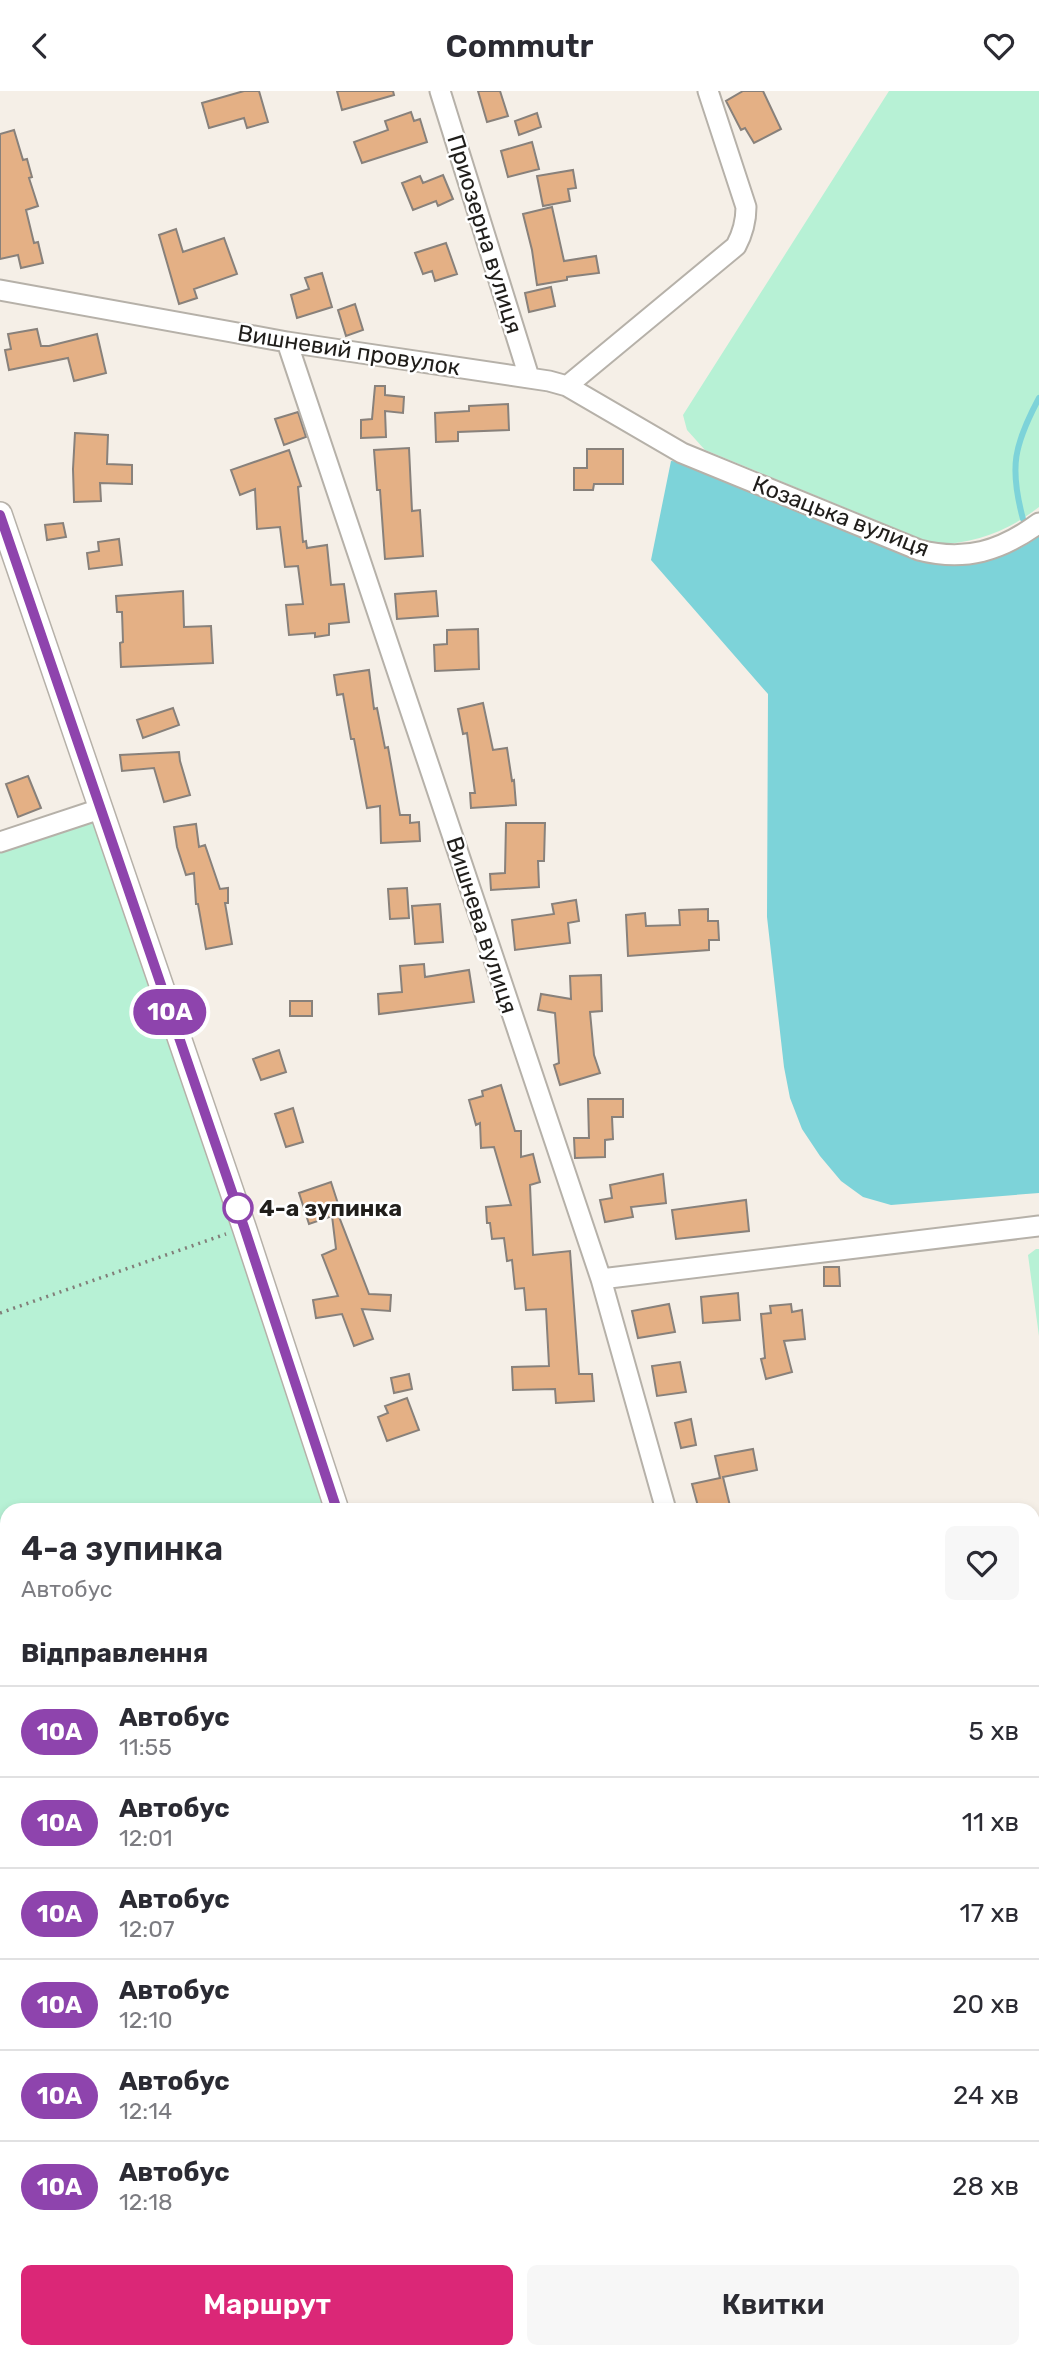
<!DOCTYPE html>
<html lang="uk">
<meta charset="utf-8">
<style>
:root{--surface:#fff;--page:#f7f7f7;--text:#2b2b33;--muted:#7c7c81;--line:#e1e1e2;--accent:#db2777}
body{margin:0;font-family:Rubik,sans-serif;background:var(--page);color:var(--text);height:100vh;display:flex;flex-direction:column;font-size:26px;white-space:nowrap}
*{box-sizing:border-box;margin:0}
p{font-size:23px;color:var(--muted)}
.icon{flex:none;width:38px;height:38px;fill:none;stroke:currentColor;stroke-width:2;stroke-linecap:round;stroke-linejoin:round}
.map{position:relative;flex:1;overflow:hidden}
.side{position:absolute;left:0px;top:1412px;width:1040px;height:856px;display:flex;flex-direction:column;background:var(--surface);border-radius:21px 21px 0 0;box-shadow:0 4px 10px #0003}
.side>*{flex:none}
.badge{padding:0 14px;border-radius:23px;font-size:24px;line-height:46px}
.map>.badge{position:absolute;translate:-50% -50%;box-shadow:0 0 0 4px #fff}
h2{padding:0 21px;font-size:26px;line-height:63px}
.round{display:grid;place-items:center;flex:none;width:74px;height:74px;border-radius:10px;background:var(--page)}
.overview{display:flex;align-items:center;justify-content:space-between;height:119px;padding:0 21px}
h1{font-size:33px;font-weight:600;line-height:52px}
.primary-button{display:flex;gap:14px;margin-top:auto;padding:14px 21px}
.primary-button a{flex:1;height:80px;border-radius:10px;background:var(--accent);color:#fff;font-size:28px;font-weight:600;line-height:80px;text-align:center}
.primary-button a+a{background:var(--page);color:var(--text)}
ul{padding:0;list-style:none}
li{display:flex;align-items:center;gap:21px;height:91px;padding:0 21px;border-top:2px solid var(--line)}
li div{flex:1}
li b{display:block;font-size:26px}
li em{font-style:normal}
li .badge{min-width:77px;font-weight:700;text-align:center}
header{display:flex;justify-content:space-between;align-items:center;height:91px;padding:0 21px;background:var(--surface);font-size:32px;font-weight:600}
.map>svg:first-child{display:block}
.green{fill:#b7f1d5}
.water{fill:#7dd3d9}
.lines{fill:none;stroke-linecap:round;stroke-linejoin:round}
.stream{stroke:#7dd3d9;stroke-width:6}
.building{fill:#e4b085;stroke:#88817b;stroke-width:2}
.minor-casing{stroke:#b6b1a9;stroke-width:23}
.tertiary-casing{stroke:#b6b1a9;stroke-width:26}
.path{stroke:#827e79;stroke-width:3.5;stroke-dasharray:2 5;stroke-linecap:butt}
.minor{stroke:#fff;stroke-width:19}
.tertiary{stroke:#fff;stroke-width:23}
.line-casing{stroke:#fff;stroke-width:16}
.line{stroke:#8e44ad;stroke-width:10}
.stop-dot{fill:#fff;stroke:#8e44ad;stroke-width:3.5}
.labels{text-anchor:middle;stroke-width:5;stroke-linejoin:round;paint-order:stroke}
.street-label{font-size:23px;fill:#201e1b;stroke:#fff}
.stop-label{font-size:23px;font-weight:bold;fill:#201e1b;stroke:#fff;text-anchor:start}
</style>
<header><svg class="icon" aria-label="back" viewBox="0 0 24 24"><path d="M15 5l-7 7 7 7"/></svg>Commutr<svg class="icon" aria-label="heart" viewBox="0 0 24 24"><path d="M12 20l-8-8c-3-5 5-10 8-4 3-6 11-1 8 4z"/></svg></header>
<div class="map">
<svg width="1039" height="2267" viewBox="0 0 1039 2267">
<rect width="100%" height="100%" fill="#f5efe7"/>
<path class="green" d="M889 0H1039V416C1007 441 977 451 936 454L705 359 687 339 683 324Z
M100 718 337 1419H7V2261H612L614 2267H0V752Z
M1036 1158H1039V1245L1028 1164Z"/>
<path class="water" d="M671 370 685 371 939 473C976 473 1008 468 1039 445V1102L891 1114 863 1106 841 1090 820 1065 802 1038 790 1007 784 976 767 826 768 603 651 469Z"/>
<g class="lines">
<path class="stream" d="M1023 428C1009 376 1014 354 1039 307"/>
</g>
<path class="building" d="M244 0H259L268 31 247 37 244 27 209 37 202 12Z
M337 0H393L394 4 342 19Z
M478 0H500L508 25 487 31Z
M743 0H763L781 38 754 52 745 37 741 39 726 10Z
M411 21 414 30 420 28 427 51 362 72 354 51 388 39 385 30Z
M537 22 541 36 519 44 515 30Z
M14 39 23 69 27 68 32 86 29 87 38 115 26 119 34 152 38 151 43 172 21 177 18 164 0 168V43Z
M532 51 539 78 508 86 501 60Z
M573 79 576 97 568 98 570 110 543 115 537 85Z
M443 84 453 108 438 115 436 110 413 119 402 92 420 85 423 92Z
M552 116 564 170 596 165 599 182 567 186V189L537 194 532 159 523 123Z
M176 138 183 161 224 147 237 183 194 198 197 207 179 213 159 144Z
M446 152 457 183 435 190 432 180 423 183 415 162Z
M322 182 332 216 297 227 291 204 309 198 305 187Z
M551 196 555 215 529 221 525 202Z
M355 213 363 239 346 245 338 219Z
M37 238 41 255H49L97 243 106 282 74 290 68 267 9 279 5 259 11 258 8 243Z
M375 295H385V304L404 306 403 322 385 320 386 346 361 347V329L372 328Z
M508 313 509 339 458 341V350L436 351 435 322 469 320V315Z
M298 321 306 346 284 354 275 328Z
M75 342 108 344 107 373 132 374V393L100 392 101 410 74 411 73 378Z
M409 357 412 420 420 419 423 465 385 468 380 399H377L374 359Z
M587 358H623V393H594L593 399H574V377H587Z
M289 359 301 395 298 396 303 451 306 450 307 457 327 454 331 494 344 493 349 531 329 533V544L315 546V542L289 544 286 514 303 513 298 475 285 476 280 436 257 438 255 398 240 404 231 379Z
M63 432 66 446 47 449 45 434Z
M119 448 122 474 89 478 87 462 99 460 98 451Z
M183 500 184 536 211 535 213 572 121 576 120 552 123 551 122 521H117L116 505Z
M436 500 438 525 397 528 395 503Z
M478 538 479 578 435 580 434 554 447 553V539Z
M369 579 374 618 377 617 385 657 388 656 400 724H410V732L419 731 420 750 381 752 380 715 367 717 354 648H351L343 603 337 604 334 584Z
M483 612 493 659 507 657 512 690 514 689 516 714 471 717 470 702H475L467 642 463 643 458 618Z
M173 617 179 634 143 647 137 629Z
M179 661 180 670 190 704 164 711 154 677 122 680 120 664Z
M28 685 41 717 18 726 6 693Z
M506 732H545L544 770H538L539 796 491 799 490 783 505 782Z
M196 733 199 756 205 754 220 798 228 797V812H225L232 853 206 858 198 813H196L194 782 186 784 177 756 174 736Z
M407 797 409 827 390 828 388 798Z
M576 809 579 830 568 832 570 852 515 859 512 829 554 823 552 813Z
M440 813 443 851 415 853 412 815Z
M708 818V830H718L719 849H709V859L628 865 626 824 645 822 646 835 680 834 679 819Z
M424 873 425 886 469 879 474 911 379 923 378 903 402 901 400 875Z
M601 884 602 920 590 921 594 964 600 982 560 994 554 974 559 972 555 922 538 919 541 903 571 908 570 885Z
M290 910H312V925H290Z
M279 959 286 981 261 989 253 968Z
M501 994 515 1040H521V1066L533 1063 540 1091 530 1094 533 1164 570 1160 579 1283H592L594 1310 556 1312 555 1298 513 1299 512 1276 549 1275 546 1218 526 1219 524 1197 515 1198 512 1169 507 1170 504 1147 492 1148 490 1132H487L486 1116 511 1114 494 1056 481 1057 480 1032 476 1034 469 1009 483 1005 482 1000Z
M588 1008H623V1026H612L613 1048 605 1049V1066L575 1067 574 1047H589Z
M293 1017 303 1051 286 1056 275 1023Z
M663 1083 666 1112 631 1116 633 1126 605 1131 600 1109 612 1107 610 1094Z
M331 1091 341 1122 338 1123 369 1203 391 1204 390 1220 362 1218 373 1248 354 1255 342 1223 316 1227 313 1209 338 1205 322 1164 336 1158 332 1125 309 1133 299 1102Z
M746 1109 749 1140 676 1148 672 1119Z
M824 1176H839L840 1195H824Z
M738 1202 740 1229 703 1232 701 1206Z
M669 1213 675 1241 638 1247 632 1220Z
M791 1213 792 1221 802 1219 805 1248 784 1250 792 1281 766 1288 761 1268 765 1267 761 1223 771 1222 770 1215Z
M680 1271 686 1301 657 1305 652 1275Z
M409 1283 412 1298 394 1302 391 1287Z
M407 1307 419 1339 387 1350 378 1326 388 1322 385 1315Z
M691 1328 696 1354 681 1357 675 1332Z
M753 1358 757 1379 723 1386 731 1419H699L692 1393 720 1387 715 1365Z"/>
<g class="lines">
<defs>
<path id="minor" d="M440 0 529 286
M0 199 287 251 549 290 567 295 682 362 919 459C965 471 1001 460 1039 432
M287 251 601 1188 666 1419
M567 295 736 155C743 142 746 131 746 116L708 0
M0 751 100 718
M601 1188 1039 1135
M1032 1831 1039 1830
M1032 2048 1039 2067
M840 2261 842 2267"/>
<path id="tertiary" d="M0 423 244 1136 337 1419
M612 2261 614 2267"/>
</defs>
<use href="#minor" class="minor-casing"/>
<use href="#tertiary" class="tertiary-casing"/>
<path class="path" d="M0 1222 226 1143
M0 1923 7 1932
M330 2261 337 2267
M108 2267V2261
M366 2267 373 2261"/>
<use href="#minor" class="minor"/>
<use href="#tertiary" class="tertiary"/>
</g>
<g class="lines">
<defs>
<path id="line" d="M0 424 244 1136 337 1419"/>
</defs>
<use href="#line" class="line-casing"/>
<use href="#line" class="line"/>
</g>
<circle class="stop-dot" cx="238" cy="1117" r="14"/>
<g class="labels">
<g class="street-label">
<text transform="translate(485 143) rotate(73)" y="8">Приозерна вулиця</text>
<text transform="translate(349 259) rotate(9)" y="8">Вишневий провулок</text>
<text transform="translate(841 425) rotate(21)" y="8">Козацька вулиця</text>
<text transform="translate(482 834) rotate(72)" y="8">Вишнева вулиця</text>
</g>
<g class="stop-label">
<text x="259" y="1125">4-а зупинка</text>
</g>
</g>
</svg>
<b class="badge" style="left:170px;top:921px;background:#8e44ad;color:#fff">10А</b>
<section class="side">
<div class="overview"><div><h1>4-а зупинка</h1><p>Автобус</p></div><a class="round"><svg class="icon" aria-label="heart" viewBox="0 0 24 24"><path d="M12 20l-8-8c-3-5 5-10 8-4 3-6 11-1 8 4z"/></svg></a></div>
<h2>Відправлення</h2>
<ul>
<li><span class="badge" style="background:#8e44ad;color:#fff">10А</span><div><b>Автобус</b><p>11:55</p></div><em>5 хв</em></li>
<li><span class="badge" style="background:#8e44ad;color:#fff">10А</span><div><b>Автобус</b><p>12:01</p></div><em>11 хв</em></li>
<li><span class="badge" style="background:#8e44ad;color:#fff">10А</span><div><b>Автобус</b><p>12:07</p></div><em>17 хв</em></li>
<li><span class="badge" style="background:#8e44ad;color:#fff">10А</span><div><b>Автобус</b><p>12:10</p></div><em>20 хв</em></li>
<li><span class="badge" style="background:#8e44ad;color:#fff">10А</span><div><b>Автобус</b><p>12:14</p></div><em>24 хв</em></li>
<li><span class="badge" style="background:#8e44ad;color:#fff">10А</span><div><b>Автобус</b><p>12:18</p></div><em>28 хв</em></li>
</ul>
<div class="primary-button"><a>Маршрут</a><a>Квитки</a></div>
</section>
</div>
